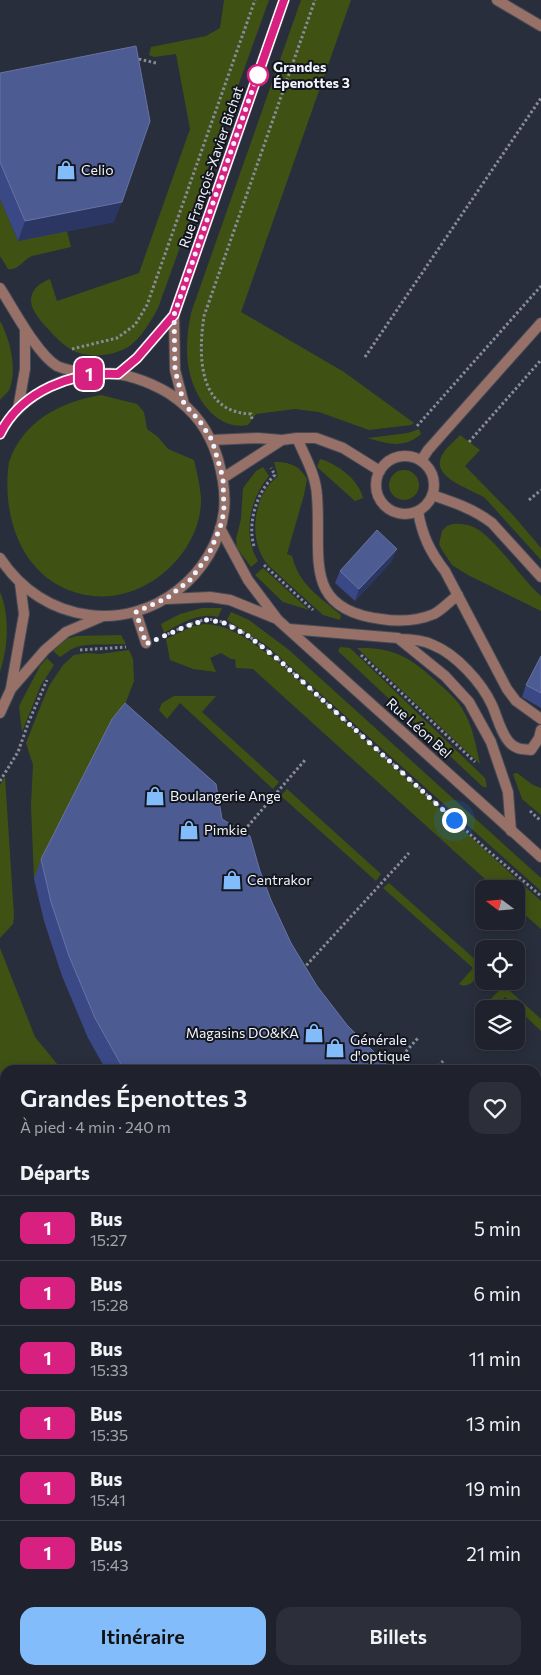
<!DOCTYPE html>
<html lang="fr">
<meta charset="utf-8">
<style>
:root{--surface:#1f222d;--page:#2c2f39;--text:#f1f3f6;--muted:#a1a4aa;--line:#3c3f49;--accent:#82bcfa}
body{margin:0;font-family:Commissioner,sans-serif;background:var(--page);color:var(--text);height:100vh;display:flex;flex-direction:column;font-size:19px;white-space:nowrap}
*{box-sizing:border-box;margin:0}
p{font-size:16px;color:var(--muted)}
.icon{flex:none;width:28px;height:28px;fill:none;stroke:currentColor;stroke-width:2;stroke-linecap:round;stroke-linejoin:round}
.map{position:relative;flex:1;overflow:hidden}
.panel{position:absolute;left:0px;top:1065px;width:541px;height:610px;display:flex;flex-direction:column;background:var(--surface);border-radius:15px 15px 0 0;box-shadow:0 2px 12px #0003,0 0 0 1px var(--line)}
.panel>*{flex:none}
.badge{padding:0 10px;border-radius:8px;font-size:18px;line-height:32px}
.needle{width:32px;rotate:286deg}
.controls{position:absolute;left:475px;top:880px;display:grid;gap:10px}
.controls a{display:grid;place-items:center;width:50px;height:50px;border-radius:10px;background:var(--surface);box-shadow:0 2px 12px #0003,0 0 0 1px var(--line);font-size:25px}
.you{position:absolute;width:25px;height:25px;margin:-12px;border:4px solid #fff;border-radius:50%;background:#1a73e8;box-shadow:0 0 0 8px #1a73e833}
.map>.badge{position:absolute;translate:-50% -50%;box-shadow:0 0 0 2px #fff}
h2{padding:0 20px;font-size:19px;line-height:45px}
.round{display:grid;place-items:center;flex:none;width:52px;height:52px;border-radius:15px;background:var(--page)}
.headline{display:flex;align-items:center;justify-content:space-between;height:85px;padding:0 20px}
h1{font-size:24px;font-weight:600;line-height:38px}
.cta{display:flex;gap:10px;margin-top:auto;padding:10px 20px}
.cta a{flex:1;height:58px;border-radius:15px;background:var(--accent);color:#111;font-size:20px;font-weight:600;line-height:58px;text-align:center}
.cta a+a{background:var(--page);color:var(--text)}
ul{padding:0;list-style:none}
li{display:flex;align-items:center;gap:15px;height:65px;padding:0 20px;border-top:1px solid var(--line)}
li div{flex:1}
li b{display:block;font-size:19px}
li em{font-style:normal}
li .badge{min-width:55px;font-weight:700;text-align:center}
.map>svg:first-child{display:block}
.green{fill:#3f5213}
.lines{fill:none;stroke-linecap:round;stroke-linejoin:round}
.service-casing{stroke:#454a57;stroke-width:12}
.minor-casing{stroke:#454a57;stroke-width:12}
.path{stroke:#878c98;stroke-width:3;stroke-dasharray:2.5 2.5;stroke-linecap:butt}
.service{stroke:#977168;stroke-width:10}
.minor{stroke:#977168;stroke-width:10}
.wall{fill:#3a4986}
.shaded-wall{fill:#2b3663}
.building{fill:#4d5b93;stroke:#6673a3}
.line-casing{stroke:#fff;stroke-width:11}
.line{stroke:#d82080;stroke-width:8}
.walk{stroke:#eff3fd;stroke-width:5;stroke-dasharray:0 9}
.stop-dot{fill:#fff;stroke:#d82080;stroke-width:2.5}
.labels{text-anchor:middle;stroke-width:4;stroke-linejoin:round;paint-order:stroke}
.stop-label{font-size:14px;font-weight:bold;fill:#eff3fd;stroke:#14161d;text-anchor:start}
.street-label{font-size:14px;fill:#eff3fd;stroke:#14161d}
.poi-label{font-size:14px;fill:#eff3fd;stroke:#14161d;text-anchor:start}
</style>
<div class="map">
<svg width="541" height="1675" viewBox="0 0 541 1675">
<rect width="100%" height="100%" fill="#292e3c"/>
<path class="green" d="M224 0H269L158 308C151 321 142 336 131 345 117 355 95 358 79 353 68 350 56 338 49 330 42 323 31 310 31 301 31 289 40 283 50 279L57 301 139 273 190 129 176 54 154 57 149 55 151 47 206 36 220 28Z
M301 0H351L241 312 344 372 414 423 411 425 369 430 319 412 295 409 256 414 248 425C218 431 196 400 190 374 185 354 187 333 191 313Z
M0 199 18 241 67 231 71 247 32 256C23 260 18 271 8 269L0 256Z
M0 321C10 339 17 367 10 388 9 392 3 396 0 400Z
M101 395 137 404 144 412 147 429 158 437 168 449 194 460C197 473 200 485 201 498 202 552 147 602 93 596 28 589 0 524 9 462 23 421 60 402 101 395Z
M419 429 421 434C404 449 388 444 368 438L408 433Z
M460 435 480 450 465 466 513 515 541 548V560L485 498C470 488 426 477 444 452 448 446 455 441 460 435Z
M320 459C338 464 359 480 363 498L355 501 317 467Z
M274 462C289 462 299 465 307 479L304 495 287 554 292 556C299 585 320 597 341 615L340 620 323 615 268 565C247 540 253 495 278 476Z
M263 467 269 476C250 498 242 535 258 561L251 567 237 548 236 539 241 519 243 488 256 471Z
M389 485a15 15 0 1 1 30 0a15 15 0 1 1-30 0Z
M453 524C463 523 471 525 479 530 502 547 520 577 541 596V611L468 575 452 565 442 550 439 544 442 531 447 526Z
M263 568 309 610 283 602 255 575Z
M0 592C10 615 8 648 0 672Z
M202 608H222L218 617C199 612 180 624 164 633L161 624 180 614Z
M231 612 249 620 289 650 541 878V891L266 645 227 620Z
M205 624C234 625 257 646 279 663L541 901V929L516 907V889H496L253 669 236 668 235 659H231L221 653 210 658 216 672 193 669 170 660 166 639 193 626Z
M121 635 126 644C113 645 83 643 74 648 69 650 65 654 60 657L53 651 66 639 77 636Z
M340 647 350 648 485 778 487 787H483L338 651Z
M357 648C393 647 410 657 436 681 446 690 458 700 464 712 473 727 476 747 480 764Z
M129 650 133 659 134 681 118 723 34 879 31 806 33 765 26 743 37 715 49 686 63 665 74 655 86 653 100 654Z
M47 658 54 665 41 685 22 732 19 706 40 666Z
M174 696H216L202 712 279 782 273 789 180 703 167 719 159 710 162 703Z
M517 773 533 785 541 788V815L522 799 513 774Z
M5 777 14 916 13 924 0 938V785Z
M287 789 381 874 376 881 281 796Z
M389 883 478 962 484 956V969C477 977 470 990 459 984L473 968 383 888Z
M0 948 35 1037 62 1070H5V1143H0Z
M518 974 525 975 510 991 541 1019V1031L505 997 494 1009H487V1003L508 981H516V975Z
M536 1448 541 1450V1596L536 1599Z"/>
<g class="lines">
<defs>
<path id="service" d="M497 0 541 26
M297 438C305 457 316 475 317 496 322 556 301 609 381 619 399 622 417 621 434 614 442 610 450 601 458 595
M212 440 258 438 282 440 297 438H316L343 448 380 471
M376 485a29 29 0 1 1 58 0a29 29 0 1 1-58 0Z
M421 461 428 450 541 323
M223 478 282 440
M432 495C453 502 474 509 492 523L541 577
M418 511C422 535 430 552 445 571L507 689 516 701 541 719
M289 629 398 638 445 676 469 702 491 742 508 792 511 831
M399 639C410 639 423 640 433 645 456 654 482 683 492 705 497 716 501 734 510 743 517 750 523 749 531 750L539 738 541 730
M536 1439 541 1441"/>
<path id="minor" d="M0 288C13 308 37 354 57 366 66 370 78 372 88 374
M118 374 137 358 174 315
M184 404 175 370 174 315 284 0
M18 409 25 369V330
M0 434C18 398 63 374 102 373 126 373 150 382 170 394 195 411 209 430 218 459 223 477 226 493 224 511 216 575 153 624 89 615 52 610 21 590 0 558
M220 528 248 580 278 620 541 857
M167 599 210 597 230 600 277 619
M136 612 146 643
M11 688 24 614 20 583
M0 713 11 689 45 650 66 632 101 617
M0 1587 5 1591
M536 1619 541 1615
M37 1675V1670
M478 1675 483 1670"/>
</defs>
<use href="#service" class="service-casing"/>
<use href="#minor" class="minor-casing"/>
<path class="path" d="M134 58 156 63
M72 349 117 338 135 325 147 305 255 0
M365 357 541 98
M252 419 251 414C198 412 198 356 204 316L315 0
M417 426 541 286
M469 442 541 360
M529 500 541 490
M254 546C247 523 257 491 275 475L271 468
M264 565 313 610
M163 636C176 631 189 623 204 620 227 615 262 646 279 660L484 847 541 896
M80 650 126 647
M361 655 475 762
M0 781 18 752 29 721 47 680
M530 811 541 821
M241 834 305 760
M303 969 409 853
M389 1070 419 1037
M435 1070 443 1061
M536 1148 541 1142
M536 1591 541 1586"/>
<use href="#service" class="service"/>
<use href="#minor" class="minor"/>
</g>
<path class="wall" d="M0 73 114 222 18 241 0 199Z
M392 561 355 601 335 583 340 571Z
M541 656V708L522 697 526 685Z
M222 819 260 871 271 900 291 943 317 986 347 1025 385 1063 393 1070H106L88 1038 62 976 44 921 34 879 41 859Z
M536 1155 541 1157V1395L536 1394Z
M5 1243V1438L0 1434V1249Z"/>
<path class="shaded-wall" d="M122 202 114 222 18 241 25 221Z
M397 549 392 561 355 601 359 589Z"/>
<path class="building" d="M136 46 150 121 122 202 25 221 0 162V73Z
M377 530 397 549 359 589 340 571Z
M541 656V693L526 685Z
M125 703 216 784 222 819 250 836 260 871 271 900 291 943 317 986 347 1025 385 1063 393 1070H124L95 1018 69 956 51 902 41 859 112 719Z
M536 1155 541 1157V1373L536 1372Z
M5 1243V1413L0 1409V1249Z"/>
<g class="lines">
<defs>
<path id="line" d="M0 434C21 391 73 371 118 374L137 358 174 315 284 0"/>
</defs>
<use href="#line" class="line-casing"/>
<use href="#line" class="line"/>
<path class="walk" d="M258 75 259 71 174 315 175 370 184 404 199 420 212 440 223 478 224 512 220 528 208 556 190 580 167 598 136 612 146 644 187 626 206 620 222 622 247 635 279 660 454 820"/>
</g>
<defs>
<symbol id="shop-bare" viewBox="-9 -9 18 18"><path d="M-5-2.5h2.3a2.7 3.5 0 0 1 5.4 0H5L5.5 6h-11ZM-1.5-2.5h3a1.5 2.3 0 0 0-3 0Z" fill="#82bcfa" stroke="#14161d" stroke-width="2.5" paint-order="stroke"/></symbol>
</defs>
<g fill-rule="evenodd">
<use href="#shop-bare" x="52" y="156" width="28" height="28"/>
<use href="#shop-bare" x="141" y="782" width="28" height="28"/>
<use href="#shop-bare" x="175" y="816" width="28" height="28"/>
<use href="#shop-bare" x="218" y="866" width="28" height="28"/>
<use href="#shop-bare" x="300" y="1019" width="28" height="28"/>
<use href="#shop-bare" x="321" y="1034" width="28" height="28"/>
</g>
<circle class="stop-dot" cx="258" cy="75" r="10"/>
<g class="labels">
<g class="stop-label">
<text x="273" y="72">Grandes<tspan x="273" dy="16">Épenottes 3</tspan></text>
</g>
<g class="street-label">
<text transform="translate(211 167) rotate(-71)" y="5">Rue François-Xavier Bichat</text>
<text transform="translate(419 728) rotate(42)" y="5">Rue Léon Bel</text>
</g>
<g class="poi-label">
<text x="81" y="175">Celio</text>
<text x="170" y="801">Boulangerie Ange</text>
<text x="204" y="835">Pimkie</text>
<text x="247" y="885">Centrakor</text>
<text x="299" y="1038" text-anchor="end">Magasins DO&amp;KA</text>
<text x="350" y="1045">Générale<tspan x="350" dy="16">d'optique</tspan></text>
</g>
</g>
</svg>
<div class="controls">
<a><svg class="needle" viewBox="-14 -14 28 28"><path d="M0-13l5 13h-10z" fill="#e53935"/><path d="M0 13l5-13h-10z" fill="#a1a4aa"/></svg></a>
<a><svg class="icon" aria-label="locate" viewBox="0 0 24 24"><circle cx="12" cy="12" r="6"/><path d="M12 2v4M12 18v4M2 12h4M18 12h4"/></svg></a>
<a><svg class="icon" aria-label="layers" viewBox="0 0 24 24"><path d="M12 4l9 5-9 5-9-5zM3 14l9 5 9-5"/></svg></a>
</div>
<div class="you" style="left:454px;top:820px"></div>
<b class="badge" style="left:89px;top:374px;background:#d82080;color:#fff">1</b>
<section class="panel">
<div class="headline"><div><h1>Grandes Épenottes 3</h1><p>À pied · 4 min · 240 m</p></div><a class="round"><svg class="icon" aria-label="heart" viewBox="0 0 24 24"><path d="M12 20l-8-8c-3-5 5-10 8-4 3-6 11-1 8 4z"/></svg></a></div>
<h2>Départs</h2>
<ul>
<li><span class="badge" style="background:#d82080;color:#fff">1</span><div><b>Bus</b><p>15:27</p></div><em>5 min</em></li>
<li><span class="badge" style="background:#d82080;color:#fff">1</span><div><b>Bus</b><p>15:28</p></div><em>6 min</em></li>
<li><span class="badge" style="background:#d82080;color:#fff">1</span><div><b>Bus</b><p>15:33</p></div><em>11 min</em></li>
<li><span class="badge" style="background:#d82080;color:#fff">1</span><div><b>Bus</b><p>15:35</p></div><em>13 min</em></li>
<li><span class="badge" style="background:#d82080;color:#fff">1</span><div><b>Bus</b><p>15:41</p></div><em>19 min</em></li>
<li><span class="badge" style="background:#d82080;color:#fff">1</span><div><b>Bus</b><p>15:43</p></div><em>21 min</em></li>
</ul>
<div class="cta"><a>Itinéraire</a><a>Billets</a></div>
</section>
</div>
